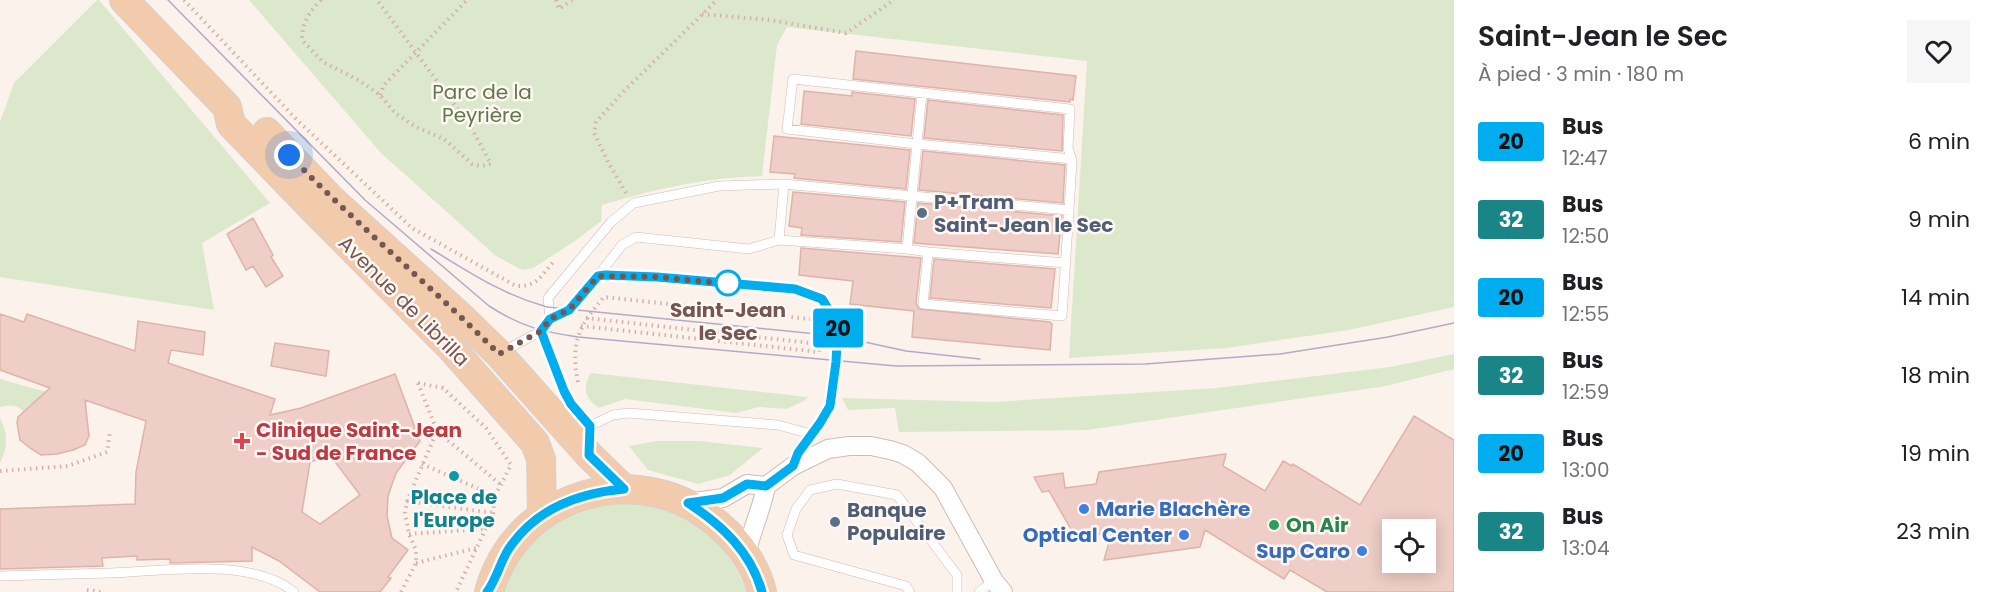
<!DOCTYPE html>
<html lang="fr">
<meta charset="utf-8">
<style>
:root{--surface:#fff;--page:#f6f6f6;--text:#202124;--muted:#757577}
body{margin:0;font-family:Poppins,sans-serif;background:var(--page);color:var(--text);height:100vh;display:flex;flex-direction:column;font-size:22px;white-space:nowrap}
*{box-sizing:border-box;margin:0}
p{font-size:20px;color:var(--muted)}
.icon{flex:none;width:33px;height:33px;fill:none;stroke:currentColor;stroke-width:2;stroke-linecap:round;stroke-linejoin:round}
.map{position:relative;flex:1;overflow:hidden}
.sheet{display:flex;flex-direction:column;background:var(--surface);width:540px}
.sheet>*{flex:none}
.badge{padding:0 12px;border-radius:4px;font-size:21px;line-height:39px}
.controls{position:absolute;left:1382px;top:519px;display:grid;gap:12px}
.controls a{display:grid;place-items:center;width:54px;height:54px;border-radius:0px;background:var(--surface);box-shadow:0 3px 15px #0003;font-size:30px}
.you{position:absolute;width:30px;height:30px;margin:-15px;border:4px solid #fff;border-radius:50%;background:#1a73e8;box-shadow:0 0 0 9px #1a73e833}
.map>.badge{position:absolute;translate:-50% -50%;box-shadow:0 0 0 3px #fff}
.round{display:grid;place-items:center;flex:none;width:63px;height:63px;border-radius:0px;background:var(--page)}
.overview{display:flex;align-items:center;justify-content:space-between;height:102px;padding:0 24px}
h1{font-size:28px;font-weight:600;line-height:45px}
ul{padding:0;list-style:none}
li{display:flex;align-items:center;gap:18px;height:78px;padding:0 24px}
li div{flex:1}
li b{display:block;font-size:22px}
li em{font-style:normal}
li .badge{min-width:66px;font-weight:700;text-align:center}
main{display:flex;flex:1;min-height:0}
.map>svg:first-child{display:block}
.green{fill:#dce8cb}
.building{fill:#eecec6;stroke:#dfb3a9;stroke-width:1.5;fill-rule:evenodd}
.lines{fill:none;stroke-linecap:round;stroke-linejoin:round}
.service-casing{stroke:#cfbbb5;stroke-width:10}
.minor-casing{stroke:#cfbbb5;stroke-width:20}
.primary-casing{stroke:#d8d0ce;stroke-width:30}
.path{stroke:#d3b1a9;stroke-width:4;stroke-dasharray:1.5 4.5;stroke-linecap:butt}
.service{stroke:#fff;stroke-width:9}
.minor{stroke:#fff;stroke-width:18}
.primary{stroke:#f2caac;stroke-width:28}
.tram{stroke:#b3aac5;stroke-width:1.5}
.line-casing{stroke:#fff;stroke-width:14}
.line{stroke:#00adee;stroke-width:9}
.walk{stroke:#745751;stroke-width:6;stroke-dasharray:0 10.8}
.service-dot{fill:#5c6f8a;stroke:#fef7f3;stroke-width:2}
.stop-dot{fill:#fff;stroke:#00adee;stroke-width:3}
.health-dot{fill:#e0444e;stroke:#fef7f3;stroke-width:2}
.culture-dot{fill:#0f9aa8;stroke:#fef7f3;stroke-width:2}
.shop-dot{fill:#3f7fe0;stroke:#fef7f3;stroke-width:2}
.leisure-dot{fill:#2e9e5b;stroke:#fef7f3;stroke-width:2}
.labels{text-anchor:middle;stroke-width:5;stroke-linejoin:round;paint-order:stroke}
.park-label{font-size:20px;fill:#61784a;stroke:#fef7f3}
.service-label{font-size:20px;font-weight:bold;fill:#4e5e75;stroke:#fef7f3;text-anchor:start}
.street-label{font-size:20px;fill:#745751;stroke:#fef7f3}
.stop-label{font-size:20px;font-weight:bold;fill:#745751;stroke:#fef7f3}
.health-label{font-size:20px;font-weight:bold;fill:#be3a42;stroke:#fef7f3;text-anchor:start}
.culture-label{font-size:20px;font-weight:bold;fill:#0d838f;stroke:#fef7f3}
.shop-label{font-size:20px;font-weight:bold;fill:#366cbe;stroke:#fef7f3;text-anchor:end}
.leisure-label{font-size:20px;font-weight:bold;fill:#27864d;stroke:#fef7f3;text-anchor:start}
</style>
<main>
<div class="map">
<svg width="1454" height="592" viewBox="0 0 1454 592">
<rect width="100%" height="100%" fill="#fbf2ec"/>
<path class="green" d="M97 0H99L270 203 202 243 214 310 0 277V122L14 83Z
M249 0H1454V307L1349 330 1226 348 1069 358 1087 61 787 27 777 45 762 176C707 177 655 189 602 205L601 221 575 241 533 268 522 270 496 256 381 153Z
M1454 354V369L1386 386 1087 430 899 432 895 408 848 410 842 398 993 402 1217 388 1390 367Z
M591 373 808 397 804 401 787 409 759 407 736 413 625 399 599 408C584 398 582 387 591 373Z
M0 379 68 398 31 404 23 411C16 404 9 405 0 407Z
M0 418C8 432 8 449 0 463Z
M657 441H699L763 448 730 475 698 484 648 470 629 446Z
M618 502C683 505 723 532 747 592H503C508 582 511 571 516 562 538 524 578 508 618 502Z"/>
<path class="building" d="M856 51 1076 76 1073 100 1070 99V102L853 79Z
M804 91 852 96V92L915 99 911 136 801 124Z
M928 100 1063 115 1062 151 924 138Z
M774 136 910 150 906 189 794 178 795 174 770 172Z
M923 151 1065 165 1063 203 919 190Z
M793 192 905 202 901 242 801 235 802 228 789 226Z
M918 203 1062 216 1058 254 914 243Z
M253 218 273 255 271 257 283 276 266 287 253 266 246 270 227 234Z
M801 248 921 258 916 303 919 309 1050 322 1052 324 1050 350 912 337 914 311 850 304 853 281 799 275Z
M934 259 1055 269 1051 308 930 298Z
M0 314 24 322 27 314 135 351 138 321 205 332 203 355 171 350 168 363 275 399 270 415 301 408 395 374 420 441 396 473 388 496 387 516 392 538 408 550 388 577 391 578 380 592H320L279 561 252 547V561L170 563V559L137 560V556L102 558 103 566 0 569V509L135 504 136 472 146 421 85 400 89 436 85 445 73 450 57 454 41 455 30 448 20 440 17 423 18 417 50 388 0 370ZM330 455 360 495 320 524 302 512 310 462Z
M275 343 329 351 326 376 271 366Z
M1414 416 1454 440V592H1327L1290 570 1284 579 1205 530 1200 547 1104 560 1112 532 1076 538 1049 491 1042 492 1034 477 1063 473 1065 488 1096 484 1099 472 1226 454 1223 466 1265 491 1283 461 1292 466 1293 464 1360 505ZM1392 530H1425V562H1392Z"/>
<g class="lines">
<defs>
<path id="service" d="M922 93 917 144 1072 159
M907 249 928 252 923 304 1062 316 1069 210 912 196 917 144 787 129 793 79 1070 109 1068 148 1072 161 1069 210
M928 252 1066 263
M598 276 622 245 636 237 749 249 779 240 907 249 912 196 784 184 779 240
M550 319 548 298 611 222 634 203 719 186 784 184
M541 331 564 391 571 403 590 426 589 447
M502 352 541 331 550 319 569 310 598 276 657 277 795 289 822 299 838 324 836 362 830 406 820 423 798 453 794 464
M590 426 613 415 629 413 778 425 811 434
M0 576C37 575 74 574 110 573 162 571 252 557 294 592
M910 592 906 586 794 555 787 535 796 509 810 490 837 484 897 495 957 575V592
M979 592 994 581"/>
<path id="minor" d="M688 503 723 498 747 484 766 486 793 466 828 449 849 446H871L890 450 903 454 918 463 943 488 994 581 1003 592
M746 555C751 531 762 509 766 486"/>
<path id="primary" d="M124 0 227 107 231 124 317 213 452 349 535 443 541 459 542 515
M267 132 331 199 460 316 499 354 589 455 624 489
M489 592C517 490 644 456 721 527 740 543 756 567 762 592"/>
</defs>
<use href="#service" class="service-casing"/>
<use href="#minor" class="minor-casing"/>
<use href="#primary" class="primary-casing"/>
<path class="path" d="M184 0 297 120 412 228 516 286C537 287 541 276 554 261
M321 0C309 13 302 22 302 40L323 62 360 81 380 95 395 113 416 127 444 139 472 164 480 166 491 164 471 127 377 0
M556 0 559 9 572 0
M702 14 770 20 846 33 894 0
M380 95 384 85 467 0
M626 193 609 164 594 133 596 122 623 92 717 0
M586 318 820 344 821 341
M581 326 819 352 820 344
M578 382C570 342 579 326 604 297L819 320
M418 383 443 388 486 428 511 465 495 496 493 513 456 592
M418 383 437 431 501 485
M422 464 495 496
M0 471 68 466 107 452 110 432
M407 501 493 513
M409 534 484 529
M416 563 476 548
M87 590 101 592
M401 592 416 563V550L409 534 405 513 407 501 437 431"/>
<use href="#service" class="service"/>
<use href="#minor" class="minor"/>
<use href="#primary" class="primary"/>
<path class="tram" d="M168 0 365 200 489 306C522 327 540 331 578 337L896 366 1145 364 1280 354 1388 337 1454 323
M431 249C471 273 501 294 547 307L837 336 906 351 980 359"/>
</g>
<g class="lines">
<defs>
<path id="line" d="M487 592C496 580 500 563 508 550 534 510 578 493 624 489L589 455 590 426 571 404 564 391 541 331 550 319 569 310 598 276 605 275 657 277 795 289 822 299 838 324 836 362 830 406 820 423 798 453 793 466 766 486 747 484 723 498 688 503C722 525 751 552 762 592"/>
</defs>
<use href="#line" class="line-casing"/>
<use href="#line" class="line"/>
<path class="walk" d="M289 155C356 224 431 286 499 354L541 331 550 319 569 310 598 276 657 277 730 284 728 283"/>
</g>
<g class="service-dot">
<circle cx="922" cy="213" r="6"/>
<circle cx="835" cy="522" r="6"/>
</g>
<circle class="stop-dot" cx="728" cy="283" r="12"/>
<path class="health-dot" d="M239 432h6v6h6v6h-6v6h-6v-6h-6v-6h6z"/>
<circle class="culture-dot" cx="454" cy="476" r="6"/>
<g class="shop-dot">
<circle cx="1084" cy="509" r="6"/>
<circle cx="1184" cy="535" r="6"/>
<circle cx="1362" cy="551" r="6"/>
</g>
<circle class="leisure-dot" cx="1274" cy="525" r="6"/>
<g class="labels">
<g class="park-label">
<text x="482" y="99">Parc de la<tspan x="482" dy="23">Peyrière</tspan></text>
</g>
<g class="service-label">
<text x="934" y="209">P+Tram<tspan x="934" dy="23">Saint-Jean le Sec</tspan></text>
<text x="847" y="517">Banque<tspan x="847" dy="23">Populaire</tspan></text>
</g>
<g class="street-label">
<text transform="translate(404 301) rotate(45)" y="7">Avenue de Librilla</text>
</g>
<g class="stop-label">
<text x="728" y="317">Saint-Jean<tspan x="728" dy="23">le Sec</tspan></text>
</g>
<g class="health-label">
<text x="256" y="437">Clinique Saint-Jean<tspan x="256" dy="23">- Sud de France</tspan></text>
</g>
<g class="culture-label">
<text x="454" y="504">Place de<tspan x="454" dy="23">l'Europe</tspan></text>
</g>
<g class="shop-label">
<text x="1096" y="516" text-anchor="start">Marie Blachère</text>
<text x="1172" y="542">Optical Center</text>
<text x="1350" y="558">Sup Caro</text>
</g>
<g class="leisure-label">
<text x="1286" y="532">On Air</text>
</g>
</g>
</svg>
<div class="controls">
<a><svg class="icon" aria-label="locate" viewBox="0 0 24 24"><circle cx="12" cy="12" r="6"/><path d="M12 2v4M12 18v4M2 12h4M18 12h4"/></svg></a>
</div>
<div class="you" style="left:289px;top:155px"></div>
<b class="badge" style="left:838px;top:328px;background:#00adee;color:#111">20</b>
</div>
<section class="sheet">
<div class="overview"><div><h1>Saint-Jean le Sec</h1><p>À pied · 3 min · 180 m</p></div><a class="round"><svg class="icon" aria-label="heart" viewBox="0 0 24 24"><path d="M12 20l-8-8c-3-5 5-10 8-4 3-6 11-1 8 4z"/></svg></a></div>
<ul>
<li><span class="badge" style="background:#00adee;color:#111">20</span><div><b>Bus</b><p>12:47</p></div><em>6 min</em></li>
<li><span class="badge" style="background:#1a8587;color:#fff">32</span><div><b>Bus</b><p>12:50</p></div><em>9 min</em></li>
<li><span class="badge" style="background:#00adee;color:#111">20</span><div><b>Bus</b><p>12:55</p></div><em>14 min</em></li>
<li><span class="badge" style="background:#1a8587;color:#fff">32</span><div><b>Bus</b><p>12:59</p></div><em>18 min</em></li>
<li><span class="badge" style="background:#00adee;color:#111">20</span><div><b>Bus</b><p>13:00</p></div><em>19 min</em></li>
<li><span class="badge" style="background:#1a8587;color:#fff">32</span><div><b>Bus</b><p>13:04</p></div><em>23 min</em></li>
</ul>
</section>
</main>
